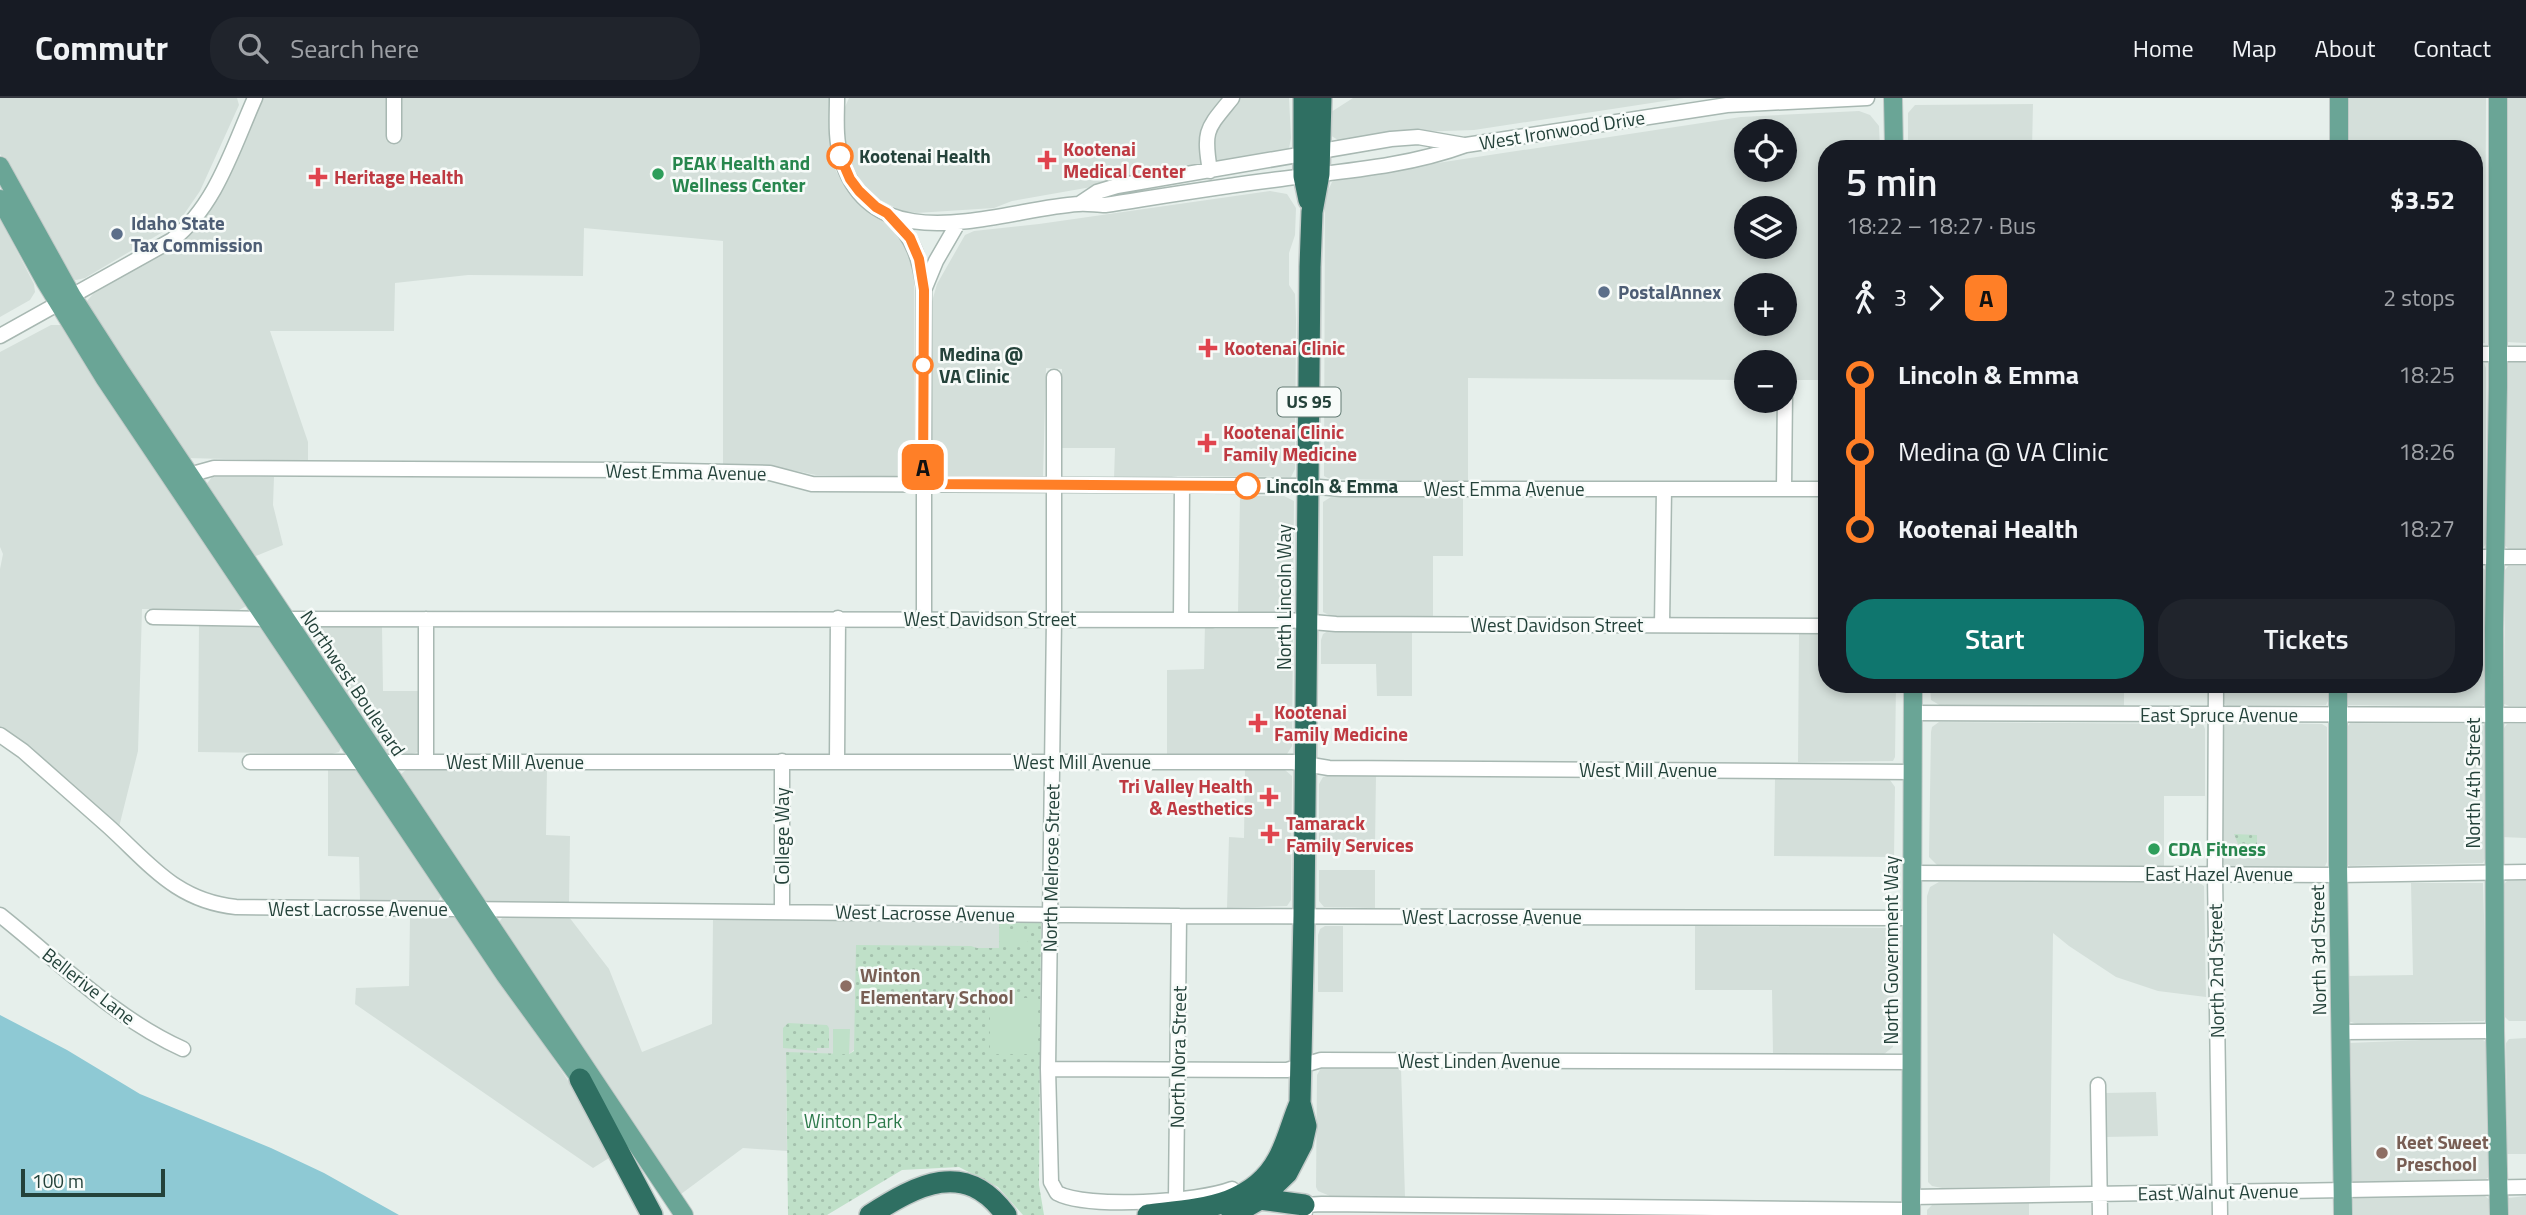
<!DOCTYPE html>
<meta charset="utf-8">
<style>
:root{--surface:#171b24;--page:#20242c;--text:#f1f3f6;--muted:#9ea1a6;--line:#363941;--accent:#0f766e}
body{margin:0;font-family:"Titillium Web",sans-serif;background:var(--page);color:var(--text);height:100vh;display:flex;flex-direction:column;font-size:26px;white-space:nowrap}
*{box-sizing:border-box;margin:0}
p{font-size:23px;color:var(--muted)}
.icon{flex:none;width:38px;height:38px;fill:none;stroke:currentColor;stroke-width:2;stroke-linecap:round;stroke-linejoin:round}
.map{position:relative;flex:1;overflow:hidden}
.panel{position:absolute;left:1818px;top:42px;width:665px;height:553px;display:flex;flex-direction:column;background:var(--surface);border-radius:28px;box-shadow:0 4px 10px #0003}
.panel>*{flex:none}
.badge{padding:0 14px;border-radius:10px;font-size:24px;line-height:46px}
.buttons{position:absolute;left:1734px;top:21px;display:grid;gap:14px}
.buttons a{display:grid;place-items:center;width:63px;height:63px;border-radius:50%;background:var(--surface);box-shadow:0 4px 10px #0003;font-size:35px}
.scale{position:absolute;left:21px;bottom:18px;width:144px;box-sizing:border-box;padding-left:7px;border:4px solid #24423a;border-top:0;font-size:19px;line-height:24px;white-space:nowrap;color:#24423a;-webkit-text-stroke:5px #f7fbf9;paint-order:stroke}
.map>.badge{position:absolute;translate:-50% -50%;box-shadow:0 0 0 4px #fff}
.legs{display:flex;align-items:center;gap:10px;height:77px;padding:0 28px;font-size:23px}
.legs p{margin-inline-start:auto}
.overview{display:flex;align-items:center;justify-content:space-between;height:119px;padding:0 28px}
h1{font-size:38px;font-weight:600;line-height:52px}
.action{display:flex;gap:14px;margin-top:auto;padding:14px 28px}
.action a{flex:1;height:80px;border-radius:28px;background:var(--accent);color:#fff;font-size:28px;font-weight:600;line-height:80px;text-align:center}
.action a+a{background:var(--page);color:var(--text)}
ul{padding:0 28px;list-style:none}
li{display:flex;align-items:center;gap:24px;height:77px;font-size:26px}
li i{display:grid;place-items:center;width:10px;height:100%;margin:0 9px;background:currentColor}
li i::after{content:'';width:18px;height:18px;margin:-9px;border:5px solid;border-radius:50%;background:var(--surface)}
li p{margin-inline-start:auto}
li:first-child i{background:linear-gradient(#0000 50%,currentColor 0)}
li:last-child i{background:linear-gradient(currentColor 50%,#0000 0)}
header{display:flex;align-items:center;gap:42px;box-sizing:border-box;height:98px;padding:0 35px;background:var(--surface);border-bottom:2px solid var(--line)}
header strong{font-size:33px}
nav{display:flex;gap:38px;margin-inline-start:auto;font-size:24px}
.search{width:490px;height:63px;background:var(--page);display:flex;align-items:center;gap:18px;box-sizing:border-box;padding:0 24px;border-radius:28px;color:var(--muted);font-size:26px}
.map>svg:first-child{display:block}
.built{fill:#d4dfda;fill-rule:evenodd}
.park{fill:url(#park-dots)}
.garden{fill:#bfe0c8}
.water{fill:#8ec9d4}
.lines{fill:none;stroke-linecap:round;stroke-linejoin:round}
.minor-casing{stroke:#a8b8b2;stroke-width:17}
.major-casing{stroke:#c2cac8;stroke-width:20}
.highway-casing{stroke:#c2cac8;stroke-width:24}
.minor{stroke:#fff;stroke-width:14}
.major{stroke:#6aa596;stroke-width:18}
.highway{stroke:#2f6f62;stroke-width:21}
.line-1-casing{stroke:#fff;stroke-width:16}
.line-1{stroke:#ff7f27;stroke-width:10}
.stop-1-dot{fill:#fff;stroke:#ff7f27;stroke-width:3.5}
.health-dot{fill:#e0444e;stroke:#f7fbf9;stroke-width:2.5}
.leisure-dot{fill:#2e9e5b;stroke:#f7fbf9;stroke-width:2.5}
.service-dot{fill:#5c6f8a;stroke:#f7fbf9;stroke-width:2.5}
.education-dot{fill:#8d6e63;stroke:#f7fbf9;stroke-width:2.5}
.labels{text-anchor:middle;stroke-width:5;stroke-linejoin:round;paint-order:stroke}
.shield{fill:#f7fbf9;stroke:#637a73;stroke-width:2}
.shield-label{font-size:18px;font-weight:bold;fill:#24423a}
.street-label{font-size:19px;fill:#24423a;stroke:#f7fbf9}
.health-label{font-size:19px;font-weight:bold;fill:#be3a42;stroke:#f7fbf9;text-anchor:start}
.stop-label{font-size:19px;font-weight:bold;fill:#24423a;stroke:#f7fbf9;text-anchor:start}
.leisure-label{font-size:19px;font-weight:bold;fill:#27864d;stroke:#f7fbf9;text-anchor:start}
.service-label{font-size:19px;font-weight:bold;fill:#4e5e75;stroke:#f7fbf9;text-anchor:start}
.education-label{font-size:19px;font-weight:bold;fill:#785e54;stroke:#f7fbf9;text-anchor:start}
.park-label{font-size:19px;fill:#2d7a4b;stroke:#f7fbf9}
</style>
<header>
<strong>Commutr</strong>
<div class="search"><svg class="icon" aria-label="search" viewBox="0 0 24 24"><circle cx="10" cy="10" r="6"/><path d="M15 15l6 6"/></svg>Search here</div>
<nav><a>Home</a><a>Map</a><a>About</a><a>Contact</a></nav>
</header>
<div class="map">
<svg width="2526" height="1117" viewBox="0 0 2526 1117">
<defs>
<pattern id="park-dots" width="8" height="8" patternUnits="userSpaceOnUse" patternTransform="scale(1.75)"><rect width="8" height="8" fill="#bfe0c8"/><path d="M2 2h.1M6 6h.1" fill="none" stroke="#a4c1ad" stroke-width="1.8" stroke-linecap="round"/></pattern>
</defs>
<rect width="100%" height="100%" fill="#e6efeb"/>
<path class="built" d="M0 0H237L239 7 200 93 178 125 85 180 76 182 71 181 53 152 0 56Z
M262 0H829V39L836 73 845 89 858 105 893 127 914 157 915 375 908 379 816 377 777 369 723 367V143L584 130 583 178 468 177 395 185 394 233H270L308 344V363L186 360 86 207 87 203 93 196 178 146 203 122 212 110Z
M849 0H1289L1291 40 1289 50 1285 55 1012 103 994 110 916 115 900 112 878 101 858 81 847 54 844 41 845 9Z
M1353 0H1684L1474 32 1413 34 1338 42 1330 37 1328 16Z
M2347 0H2486L2485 245 2475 246 2474 51H2347Z
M2505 0H2526V245L2506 244Z
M2033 6 2032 51H1908V15L1915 7Z
M1859 13 1870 17 1879 28 1880 51H1827V282H1785V264H1746V282L1468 280V383L1330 381 1324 378 1325 99 1332 84 1339 80 1741 19ZM1746 33H1785V72H1746ZM1746 110H1785V149H1746ZM1746 187H1785V226H1746Z
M1270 93 1287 96 1296 110 1295 137 1289 155V187L1295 196 1296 221 1295 371 1291 379 1178 378 1158 381H1114L1115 350H1060L1062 271 1046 270 1043 379H936L931 376V207L937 186 965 137 974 133 1039 126Z
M0 120 34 186 35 194 30 202 0 219Z
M51 227H61L66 232 248 507 239 512 142 511 138 653 119 729 23 645 0 629V471L3 456 0 449V254Z
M2475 263 2484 265 2486 270V446L2483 450 2477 451H2474Z
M2507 264H2526V452H2510L2504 447V315Z
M212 379H274L273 407 283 447 251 460 205 388Z
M1240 398H1284L1294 403 1293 510 1287 515H1238Z
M1331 399H1463V458H1433V519H1333L1323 514V404Z
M2475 468H2481L2485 472 2486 604 2484 607 2480 609 2347 607 2346 586H2474Z
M2508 468H2526V608H2509L2504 606 2505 472Z
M199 525 262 526 342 647 339 654 332 656 198 654Z
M1205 526 1215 531 1286 530 1293 534 1292 648 1287 656H1167V572L1204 571Z
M314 528 382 529 383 593H419L418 654 412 656 386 657 305 536 309 529Z
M1328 533 1412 534V598H1377L1376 566H1321V542L1323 536Z
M1799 535H1827V586H1896L1895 659 1893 663 1798 664Z
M1930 586H2124V609L1941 608 1931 602Z
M2221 586H2328V603L2326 607 2227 608 2221 604Z
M1939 624 2203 626 2205 631V698H2164V768L1937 767 1929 759 1931 634 1932 629Z
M2227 625 2322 626 2327 629V764L2325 768H2225L2221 765 2222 628Z
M2350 625 2480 626 2485 628V761L2483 765 2350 768 2347 766 2346 631Z
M2507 626H2526V740L2501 739 2504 630Z
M328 670H357L442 796 438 803 360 804 359 759 328 758Z
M407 671H547L546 737 570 738 569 804 483 803 400 677Z
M1245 671 1285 672 1292 678 1291 802 1287 808 1227 810 1229 739 1244 740Z
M1329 677 1376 678 1375 747H1319V686L1323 679Z
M1775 681 1890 682 1895 689 1894 759 1774 758Z
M1319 772H1375V810L1324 809 1319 803Z
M2526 782V923H2509L2505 919 2503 787 2507 783Z
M1939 784H2198L2204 788 2206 899 2158 893 2116 879 2069 848 2053 835 2050 1088 1942 1090 1932 1088 1928 1084 1927 798 1930 789Z
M2411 785H2483L2487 918 2484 923 2357 926 2348 923 2346 878 2413 877Z
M410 818 456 820 463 825 567 981 609 1060 593 1070 355 906 356 890 409 888Z
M506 819H569L609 871 642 954 712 926 713 821 999 825 1000 850H982L849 956 786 955 787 1053 743 1050 677 1099 498 826 502 820Z
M1325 828H1343V894H1318V837L1320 831Z
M1695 828 1889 830 1894 840 1893 949 1884 956 1773 955 1772 892H1695Z
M2526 940V1056H2507L2506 945 2509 941Z
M2422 942H2483L2488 945 2490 1078 2486 1081 2352 1084 2350 1083 2349 945Z
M1321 970H1401L1405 1099 1330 1098 1318 1093 1316 1089 1317 977Z
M2156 994 2158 1038 2104 1039 2105 995Z
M2485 1098 2490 1102V1117H2350L2351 1101 2355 1100Z
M2526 1098V1117H2508V1100Z
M2029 1105V1117H1927V1112L1933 1106Z"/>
<path class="park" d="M2234 736 2257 737V746H2238Z
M999 825H1041L1039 1087 1044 1117H1023L998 1089 959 1069 902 1072 827 1117H788L786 954 849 956 854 953 856 847 971 848 977 850H999Z
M788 925 827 927 829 930V950H817V953L783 950V930Z"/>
<path class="garden" d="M1001 834H1027V847H1001Z
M990 900H1035V956H990Z
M833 931H850L849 956H833Z"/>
<path class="water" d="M0 917 67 952 140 996 271 1050 324 1075 399 1117H0Z"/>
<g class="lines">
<defs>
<path id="minor" d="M837 0C837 19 835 40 841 59 872 167 1002 111 1078 106 1087 105 1096 107 1105 107 1163 98 1222 88 1281 81 1343 73 1406 69 1466 47L1727 7 1867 0
M394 38V0
M1210 73C1203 31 1207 31 1232 0
M1079 106 1097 94 1117 88 1391 41 1418 39 1464 47
M892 119C914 140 920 162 924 191
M0 238 172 142C216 108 233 49 255 0
M2474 256H2526
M1054 279V521L1048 971 1051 1084 1057 1095C1087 1111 1199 1104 1232 1091
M184 382 196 375 214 370 634 372 770 375 812 386 1308 388 1341 391H1827
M1784 391 1785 294
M2474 459H2526
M153 519 268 521 1220 522H1288L1336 526 1827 528
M924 520V192L936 163 958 125
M1181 522 1182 388
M1662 527 1664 391
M2216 586 2215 777 2220 1117
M1913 615 2526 617
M0 637 23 653C51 678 80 703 108 728 150 766 176 803 236 809L1179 818 1912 820
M837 663 838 520
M250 664H1293L1329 670 1913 674
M426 664V521
M1912 775 2338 777 2526 774
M782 814V663
M0 817C58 863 114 920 183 951
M2341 934 2495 933
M1048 971 1287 972 1321 962 1912 964
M2098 987 2100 1117
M1911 1099 2526 1089
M1176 1101 1179 818
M1305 1114 1304 1107 1322 1106 1911 1112"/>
<path id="major" d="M1893 0 1894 51
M2498 0V289L2494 531 2495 933 2499 1117
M2339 51V0
M0 68 72 198 119 271 684 1117
M0 101 45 183 105 281 505 877 582 983
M2338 586V765L2343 1117
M1911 1117 1913 586"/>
<path id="highway" d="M1304 0V78L1309 102
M580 981 652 1117
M1260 1101 1304 1107
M870 1117C917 1087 965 1060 1006 1117
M1148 1117C1196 1111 1252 1110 1278 1061 1288 1043 1292 1023 1300 1005
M1232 1117 1260 1101 1287 1075 1302 1046 1306 1028 1300 1005 1304 818 1310 169 1312 114 1319 76 1321 0"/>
</defs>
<use href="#minor" class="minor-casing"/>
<use href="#major" class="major-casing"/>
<use href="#highway" class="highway-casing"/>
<use href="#minor" class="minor"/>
<use href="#major" class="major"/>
<use href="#highway" class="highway"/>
</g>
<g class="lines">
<defs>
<path id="line-1" d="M840 58 850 81 859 93 876 109 887 115 910 140 919 161 924 192 923 386 1247 388"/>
</defs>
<use href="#line-1" class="line-1-casing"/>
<use href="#line-1" class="line-1"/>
</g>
<g class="stop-1-dot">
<circle cx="840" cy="58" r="12"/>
<circle cx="923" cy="267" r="9"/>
<circle cx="1247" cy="388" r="12"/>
</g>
<g class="health-dot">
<path d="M1043.5 51.5h7v7h7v7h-7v7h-7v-7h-7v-7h7z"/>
<path d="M314.5 68.5h7v7h7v7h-7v7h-7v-7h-7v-7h7z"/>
<path d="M1204.5 239.5h7v7h7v7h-7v7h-7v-7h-7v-7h7z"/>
<path d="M1203.5 334.5h7v7h7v7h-7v7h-7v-7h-7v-7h7z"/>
<path d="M1254.5 614.5h7v7h7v7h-7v7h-7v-7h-7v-7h7z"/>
<path d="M1265.5 688.5h7v7h7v7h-7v7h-7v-7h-7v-7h7z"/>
<path d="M1266.5 725.5h7v7h7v7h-7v7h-7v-7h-7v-7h7z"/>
</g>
<g class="leisure-dot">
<circle cx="658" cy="76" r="7"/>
<circle cx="2154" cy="751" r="7"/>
</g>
<g class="service-dot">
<circle cx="117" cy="136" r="7"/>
<circle cx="1604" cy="194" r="7"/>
</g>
<g class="education-dot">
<circle cx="846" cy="888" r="7"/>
<circle cx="2382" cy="1055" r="7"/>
</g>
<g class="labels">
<rect class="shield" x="1277.5" y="289.5" width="63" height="29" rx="5"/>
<g class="shield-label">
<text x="1309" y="310">US 95</text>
</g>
<g class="street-label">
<text transform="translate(1562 32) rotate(-9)" y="7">West Ironwood Drive</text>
<text transform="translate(686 374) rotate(1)" y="7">West Emma Avenue</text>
<text x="1504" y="398">West Emma Avenue</text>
<text transform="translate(1284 499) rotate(-90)" y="7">North Lincoln Way</text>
<text x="990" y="528">West Davidson Street</text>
<text x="1557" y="534">West Davidson Street</text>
<text transform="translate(353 585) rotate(56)" y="7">Northwest Boulevard</text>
<text x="2219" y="624">East Spruce Avenue</text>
<text x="515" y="671">West Mill Avenue</text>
<text x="1082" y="671">West Mill Avenue</text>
<text x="1648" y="679">West Mill Avenue</text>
<text transform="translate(2473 685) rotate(-90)" y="7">North 4th Street</text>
<text transform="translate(782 738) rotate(-90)" y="7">College Way</text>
<text transform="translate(1051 770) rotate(-89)" y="7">North Melrose Street</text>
<text x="2219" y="783">East Hazel Avenue</text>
<text x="358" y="818">West Lacrosse Avenue</text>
<text transform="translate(925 815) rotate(1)" y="7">West Lacrosse Avenue</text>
<text x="1492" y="826">West Lacrosse Avenue</text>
<text transform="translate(1891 852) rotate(-90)" y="7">North Government Way</text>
<text transform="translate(2318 852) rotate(-91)" y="7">North 3rd Street</text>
<text transform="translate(2216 873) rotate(-91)" y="7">North 2nd Street</text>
<text transform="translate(89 888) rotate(38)" y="7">Bellerive Lane</text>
<text transform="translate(1178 959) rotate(-89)" y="7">North Nora Street</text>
<text x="1479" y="970">West Linden Avenue</text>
<text transform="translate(2218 1094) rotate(-1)" y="7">East Walnut Avenue</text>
</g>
<g class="health-label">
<text x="1063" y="58">Kootenai<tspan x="1063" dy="22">Medical Center</tspan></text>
<text x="334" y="86">Heritage Health</text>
<text x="1224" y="257">Kootenai Clinic</text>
<text x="1223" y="341">Kootenai Clinic<tspan x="1223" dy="22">Family Medicine</tspan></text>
<text x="1274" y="621">Kootenai<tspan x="1274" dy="22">Family Medicine</tspan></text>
<text x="1253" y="695" text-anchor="end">Tri Valley Health<tspan x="1253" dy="22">&amp; Aesthetics</tspan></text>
<text x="1286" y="732">Tamarack<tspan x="1286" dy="22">Family Services</tspan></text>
</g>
<g class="stop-label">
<text x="859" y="65">Kootenai Health</text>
<text x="939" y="263">Medina @<tspan x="939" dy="22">VA Clinic</tspan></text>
<text x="1266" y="395">Lincoln &amp; Emma</text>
</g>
<g class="leisure-label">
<text x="672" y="72">PEAK Health and<tspan x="672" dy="22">Wellness Center</tspan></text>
<text x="2168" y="758">CDA Fitness</text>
</g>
<g class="service-label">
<text x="131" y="132">Idaho State<tspan x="131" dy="22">Tax Commission</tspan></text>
<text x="1618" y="201">PostalAnnex</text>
</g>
<g class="education-label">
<text x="860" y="884">Winton<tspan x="860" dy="22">Elementary School</tspan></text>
<text x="2396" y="1051">Keet Sweet<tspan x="2396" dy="22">Preschool</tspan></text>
</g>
<g class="park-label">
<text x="853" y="1030">Winton Park</text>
</g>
</g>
</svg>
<div class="buttons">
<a><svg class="icon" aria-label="locate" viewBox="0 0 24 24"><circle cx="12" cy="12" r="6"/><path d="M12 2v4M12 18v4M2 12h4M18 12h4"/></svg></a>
<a><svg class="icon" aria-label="layers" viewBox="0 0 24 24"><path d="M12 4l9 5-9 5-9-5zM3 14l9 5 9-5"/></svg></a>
<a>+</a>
<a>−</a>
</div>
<div class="scale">100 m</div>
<b class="badge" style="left:923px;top:369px;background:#ff7f27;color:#111">A</b>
<section class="panel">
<div class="overview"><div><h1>5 min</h1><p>18:22 – 18:27 · Bus</p></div><b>$3.52</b></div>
<div class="legs"><svg class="icon" aria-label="walk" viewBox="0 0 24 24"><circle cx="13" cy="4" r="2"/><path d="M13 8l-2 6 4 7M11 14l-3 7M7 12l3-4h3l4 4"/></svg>3<svg class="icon" aria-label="forward" viewBox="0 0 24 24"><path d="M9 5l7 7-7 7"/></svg><b class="badge" style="background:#ff7f27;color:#111">A</b><p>2 stops</p></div>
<ul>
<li><i style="color:#ff7f27"></i><b>Lincoln &amp; Emma</b><p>18:25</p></li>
<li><i style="color:#ff7f27"></i><span>Medina @ VA Clinic</span><p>18:26</p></li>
<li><i style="color:#ff7f27"></i><b>Kootenai Health</b><p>18:27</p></li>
</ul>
<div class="action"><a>Start</a><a>Tickets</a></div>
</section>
</div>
